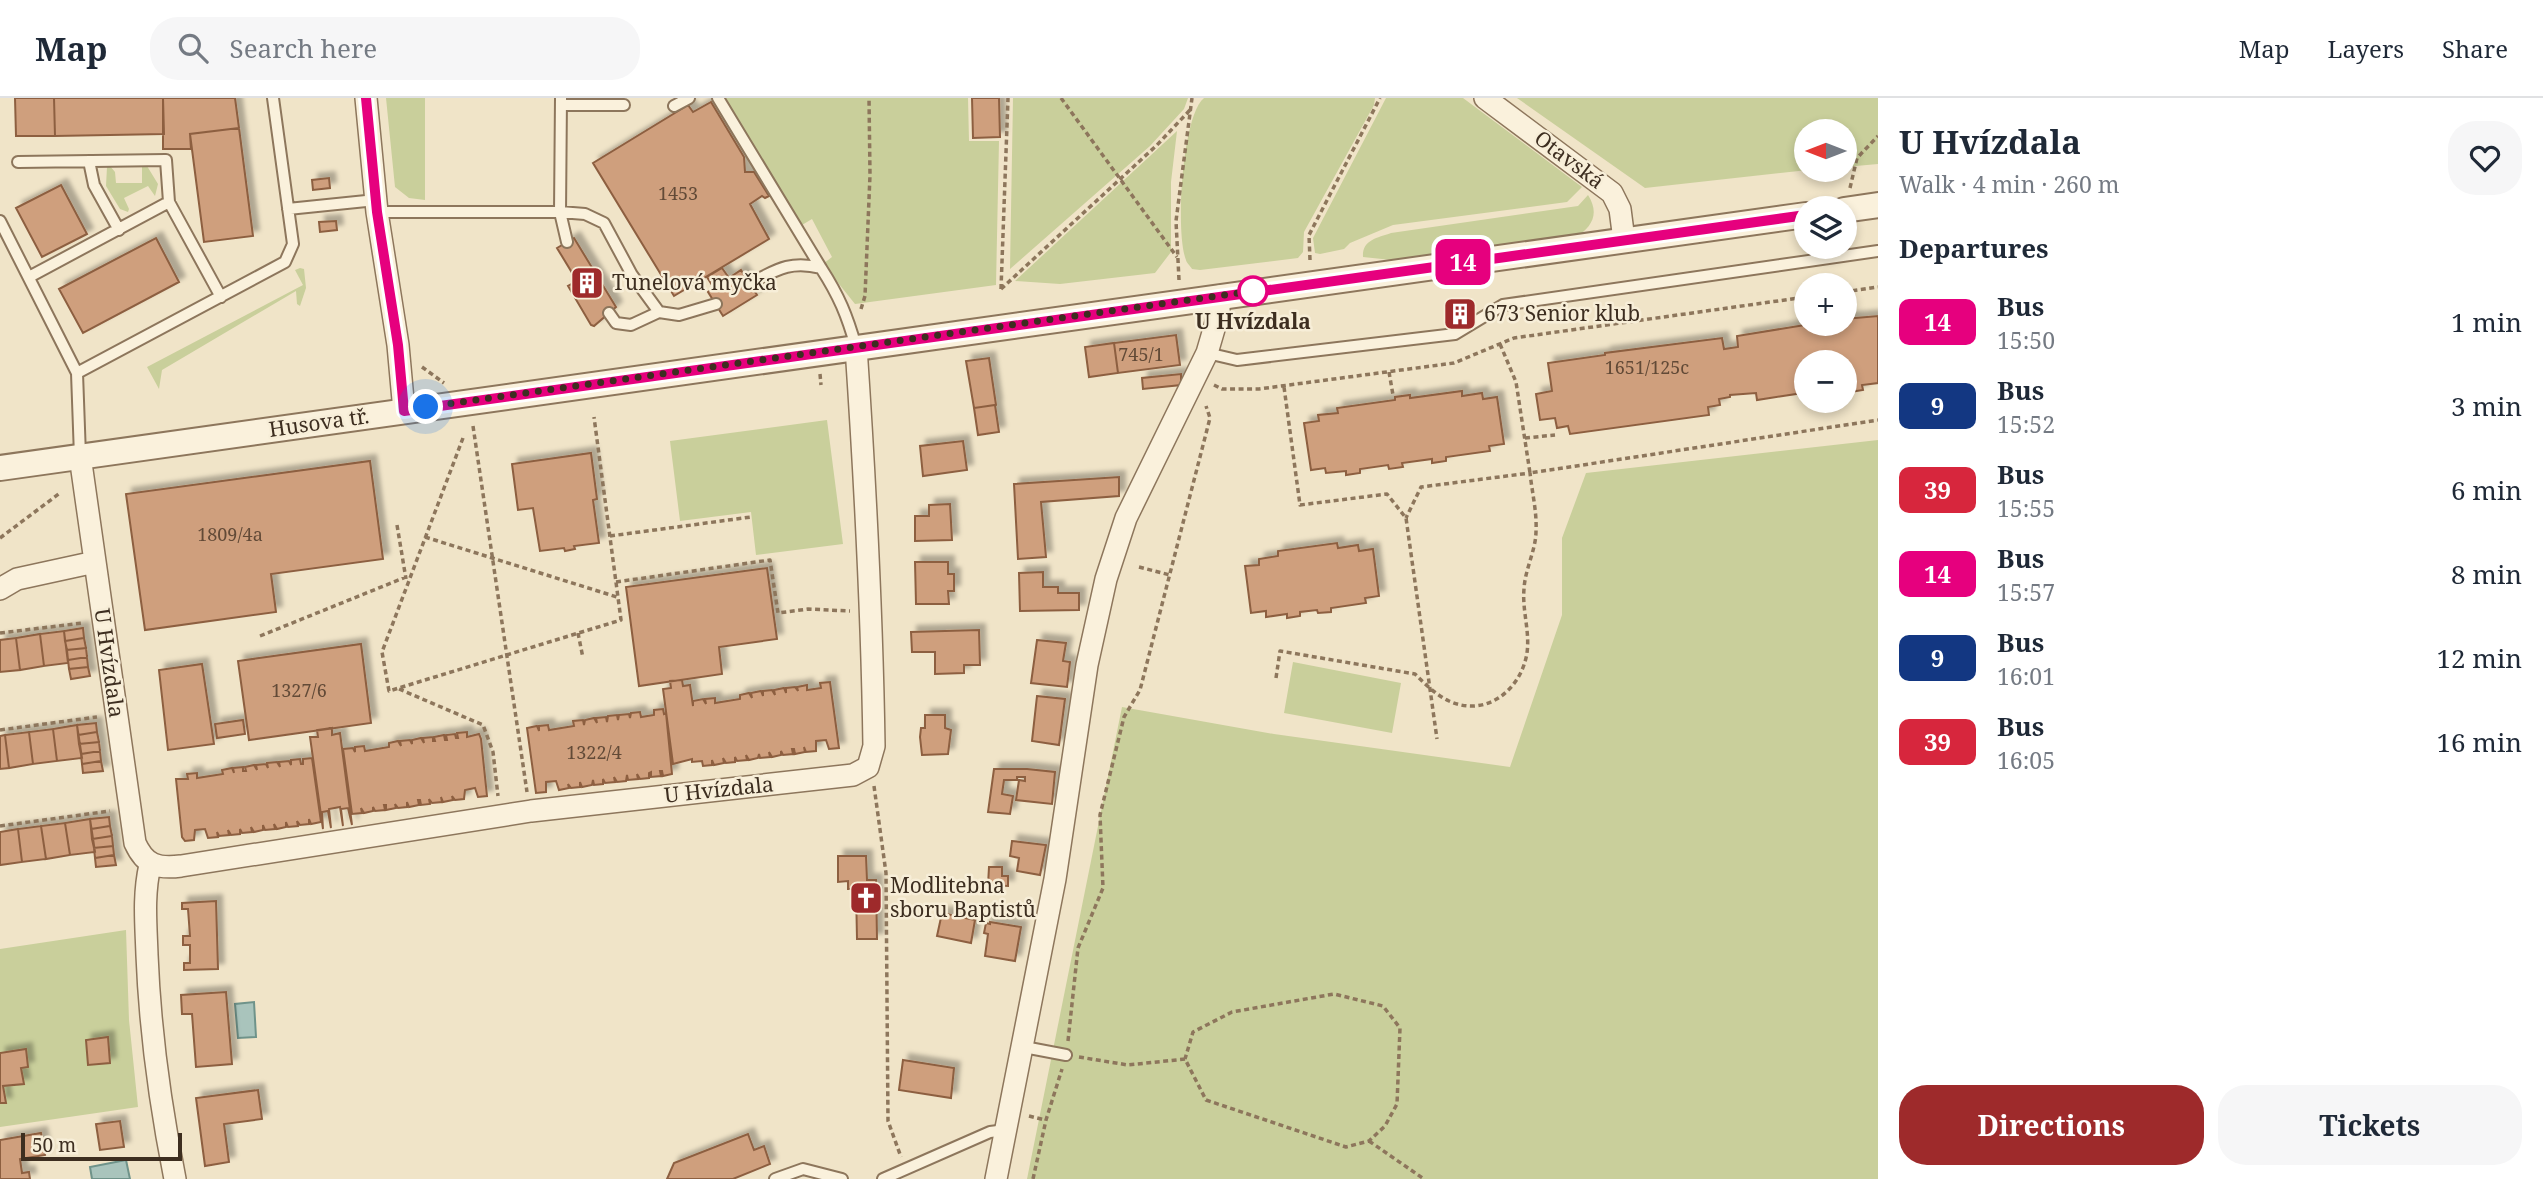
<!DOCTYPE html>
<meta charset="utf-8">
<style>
:root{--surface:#fff;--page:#f6f6f7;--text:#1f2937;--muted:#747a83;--line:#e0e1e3;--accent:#9e2a2b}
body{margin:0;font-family:"Noto Serif",serif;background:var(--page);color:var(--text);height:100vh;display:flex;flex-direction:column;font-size:26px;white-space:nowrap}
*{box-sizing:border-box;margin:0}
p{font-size:23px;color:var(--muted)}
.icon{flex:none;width:38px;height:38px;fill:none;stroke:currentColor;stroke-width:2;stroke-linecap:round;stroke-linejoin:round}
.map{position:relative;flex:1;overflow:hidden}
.side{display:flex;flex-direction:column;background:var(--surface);width:665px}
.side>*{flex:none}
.badge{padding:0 14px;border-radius:10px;font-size:24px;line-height:46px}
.needle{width:46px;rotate:270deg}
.fabs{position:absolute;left:1794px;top:21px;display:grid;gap:14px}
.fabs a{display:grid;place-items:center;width:63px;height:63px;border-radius:50%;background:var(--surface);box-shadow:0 4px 10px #0003;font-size:35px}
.scale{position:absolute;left:21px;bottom:18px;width:161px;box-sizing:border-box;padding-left:7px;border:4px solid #3d2e20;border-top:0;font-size:19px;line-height:24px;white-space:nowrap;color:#3d2e20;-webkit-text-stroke:5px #f7eed8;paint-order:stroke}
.you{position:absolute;width:35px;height:35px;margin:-18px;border:5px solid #fff;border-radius:50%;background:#1a73e8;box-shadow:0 0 0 10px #1a73e833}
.map>.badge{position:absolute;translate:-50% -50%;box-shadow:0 0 0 4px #fff}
h2{padding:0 21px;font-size:26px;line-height:63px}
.round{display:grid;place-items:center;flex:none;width:74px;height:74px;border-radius:28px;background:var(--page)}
.overview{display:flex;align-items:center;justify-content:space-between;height:119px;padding:0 21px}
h1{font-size:33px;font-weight:700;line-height:52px}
.cta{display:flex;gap:14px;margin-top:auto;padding:14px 21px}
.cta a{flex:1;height:80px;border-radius:28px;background:var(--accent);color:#fff;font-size:28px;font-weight:700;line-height:80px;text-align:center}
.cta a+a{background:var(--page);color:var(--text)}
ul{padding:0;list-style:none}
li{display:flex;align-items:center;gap:21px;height:84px;padding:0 21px}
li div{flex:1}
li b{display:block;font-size:26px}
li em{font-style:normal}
li .badge{min-width:77px;font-weight:700;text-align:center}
header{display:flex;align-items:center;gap:42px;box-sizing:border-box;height:98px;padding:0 35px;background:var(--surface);border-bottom:2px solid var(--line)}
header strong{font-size:33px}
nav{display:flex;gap:38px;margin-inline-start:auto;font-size:24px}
.search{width:490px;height:63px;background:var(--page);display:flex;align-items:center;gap:18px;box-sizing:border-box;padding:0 24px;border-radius:28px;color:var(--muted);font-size:26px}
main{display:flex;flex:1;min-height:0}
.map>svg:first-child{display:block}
.green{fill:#c9cf9b}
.water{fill:#a9c4bc;stroke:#6f938a;stroke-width:2}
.building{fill:#cf9f7d;stroke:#8d5f41;stroke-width:2;filter:url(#shadow)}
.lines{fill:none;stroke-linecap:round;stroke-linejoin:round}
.service-casing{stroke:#8d765c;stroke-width:14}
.minor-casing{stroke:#8d765c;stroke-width:24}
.tertiary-casing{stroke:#8d765c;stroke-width:28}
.path{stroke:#8d765c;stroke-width:3.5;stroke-dasharray:5 3.5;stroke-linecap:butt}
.service{stroke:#faf1dc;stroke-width:10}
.minor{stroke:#faf1dc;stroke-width:21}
.tertiary{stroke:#faf1dc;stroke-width:24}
.line-casing{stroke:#fff;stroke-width:16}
.line{stroke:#e6007e;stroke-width:10}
.walk{stroke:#3d2e20;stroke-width:7;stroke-dasharray:0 12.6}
.stop-dot{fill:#fff;stroke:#e6007e;stroke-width:3.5}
.labels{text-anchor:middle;stroke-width:5;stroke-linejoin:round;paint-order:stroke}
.number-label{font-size:18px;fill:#624a37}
.street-label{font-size:21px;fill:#3d2e20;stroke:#f7eed8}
.poi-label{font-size:21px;fill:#3d2e20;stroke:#f7eed8;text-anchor:start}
.stop-label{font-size:21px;font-weight:bold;fill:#3d2e20;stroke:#f7eed8}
</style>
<header>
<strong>Map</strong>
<div class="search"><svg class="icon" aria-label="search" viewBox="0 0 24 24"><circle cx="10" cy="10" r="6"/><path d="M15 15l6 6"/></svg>Search here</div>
<nav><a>Map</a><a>Layers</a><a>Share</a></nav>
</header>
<main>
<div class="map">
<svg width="1878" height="1081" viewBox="0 0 1878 1081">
<defs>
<filter id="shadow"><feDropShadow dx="6" dy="-6" stdDeviation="2" flood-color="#0004"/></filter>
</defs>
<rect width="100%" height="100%" fill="#f0e4c8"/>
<path class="green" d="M386 0H425V102L409 100 395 89Z
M724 0H968L969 43H999L996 187 855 206 823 166 832 159 812 121 802 127Z
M1013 0H1188L1184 11 1150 48 1010 171Z
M1204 0H1375L1374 7 1304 134 1303 154 1298 160 1200 172 1192 171C1191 169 1186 164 1186 162 1175 135 1182 17 1204 0Z
M1386 0H1463L1582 89 1567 104 1393 127 1350 145 1344 151 1320 156 1315 155 1313 140Z
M1517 0H1878V66L1845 69 1844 33H1806V72H1808L1645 90Z
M1177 33 1171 84V154L1155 175 1060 186 1015 183Z
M110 68 115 74 116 85H142V68H147L158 86 155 98 148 88 124 100 129 111 128 114 120 111 106 88 107 69Z
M1588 97C1600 116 1592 129 1575 140L1401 163 1363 159C1362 142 1377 140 1391 135L1578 108Z
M300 170 304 171 306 190 300 208 297 206 296 193 162 272 159 291 147 269 303 187 295 172Z
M827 322 843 446 756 457 751 414 680 423 670 343Z
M1878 342V1081H1027L1122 609 1274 636 1510 669 1562 517V440L1586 375Z
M1293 564 1401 585 1392 635 1284 615Z
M126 832 129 922 138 1009 0 1029V851Z"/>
<path class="water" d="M254 904 256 939 238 940 235 906Z
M126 1062 130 1081H92L90 1069Z"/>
<path class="building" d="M15 0H54L55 38H16Z
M54 0H163L164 36 55 38Z
M163 0H235L239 30 190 36 191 51H163Z
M972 0H999L1000 39 973 40Z
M711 4 744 59 745 74H754L769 98 765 100 762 98 750 106 769 141 674 198 593 65 688 7 693 14Z
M239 30 253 138 204 144 190 36Z
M329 80 330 90 313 92 312 82Z
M61 87 87 136 42 159 16 110Z
M336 123 337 132 320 134 319 124Z
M156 140 179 184 83 235 59 191Z
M574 140 616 209 594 228 591 227 568 188 577 183 557 150Z
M722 170 729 180 714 190 707 179Z
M741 172 757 197 723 218 708 194Z
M1878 218V285L1862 287 1863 292 1844 295V264H1806V300H1804L1803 295 1757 302 1756 295 1730 297V299L1719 301 1720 307 1708 309 1709 317 1570 336 1568 328 1557 330 1555 320 1540 322 1536 296 1552 293 1548 265 1605 257V255L1722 240 1724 251 1738 249 1737 238 1811 226H1844V221Z
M1176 237 1180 267 1118 275 1114 245Z
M1114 245 1118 275 1089 279 1085 249Z
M989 260 996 307 974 310 966 263Z
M1181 276V287L1143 291 1142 280Z
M1462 293V298L1482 295 1483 301 1497 299 1504 346 1489 348 1490 353 1446 359V363L1432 365V361L1402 365 1403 369 1389 371 1388 367 1360 371V375L1346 377V373L1326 375 1325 370 1311 372 1304 325 1319 323 1318 317 1338 315 1337 310 1395 302V299L1410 297V300Z
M995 307 999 334 978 337 974 310Z
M963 343 967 372 923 378 920 348Z
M591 355 597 401 593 402 599 445 574 448 575 451 565 453 564 450 540 453 533 410 518 412 512 366Z
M370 363 383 461 271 476 276 514 145 532 126 396Z
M1119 379V398L1041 404 1046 459 1018 461 1014 386Z
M950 406 952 442 915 443V418H929V407Z
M1337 445 1338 450 1358 447 1359 453 1373 451 1379 498 1365 500 1366 505 1331 510V514L1318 515 1317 512 1300 514V518L1287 520V516L1266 519V513L1251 515 1245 468 1259 467V461L1278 458V453Z
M915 464H948V476H954V493H948L949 506H916Z
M767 470 777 541 719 549 722 576 639 588 626 489Z
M1043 474V489H1058V495H1079V512L1020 513 1019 475Z
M83 530 84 540 65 543 64 533Z
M979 532 980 567H964V575L935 576V554H912L911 534Z
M64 533 68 565 44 568 40 536Z
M40 536 44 568 20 572 16 540Z
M16 540 20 572 0 574V542Z
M84 540 86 550 67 552 65 543Z
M1037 542 1066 545 1063 563 1070 564 1067 589 1031 585Z
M361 546 371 625 249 642 238 563Z
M86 550 87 559 68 562 67 552Z
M87 559 88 569 69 571 68 562Z
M202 566 214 646 168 652 159 572Z
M88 569 90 578 71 581 69 571Z
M682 582 683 588 690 587 693 608V603L703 601 706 606 705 601 715 600V605L740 601V597L749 595 752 600 751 595 761 593 763 598V593L772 592 775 597 774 592 784 590 786 595V590L795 589 798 593 797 589 807 587V592L821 590 820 585 830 584 839 650 829 651 826 642 816 643V653L806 654 804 649 805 654 795 656 794 651H792L793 656 783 657 781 653V657L772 659 769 654 770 659 760 660 759 656 758 660 749 662 746 657 747 662 737 663 735 659V664L726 665 723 660 724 665 714 667 712 662V667L703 668 702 663 692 664V661L673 666 663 591 671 590 670 583Z
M1037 598 1065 601 1059 647 1032 643Z
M663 611 664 616 666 615 672 676 663 678 662 673H660L661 678 651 679V674L649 675V680L640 681 637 676 638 681 628 682 627 677 626 683 617 684 614 679 615 684 605 685 603 681V686L594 687 593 682 592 687 582 689 580 684V689L571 690 568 686 569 690 559 692 556 683 546 684V694L536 695 527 630 537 628 539 633V628L548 627 549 632 574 628 573 623 583 622 584 627 585 622 594 620 597 625 596 620 606 619 607 624 608 618 617 617 618 622 619 617 629 616 630 620 631 615 640 614 641 619 654 617V612Z
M925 617H945V630L951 632 948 656 922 657 920 639 921 630H925Z
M243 622 245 636 217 640 215 626Z
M96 625 97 634 78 637 77 627Z
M77 627 82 660 57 663 53 631Z
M332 630V637L340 635 352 727 348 710 341 711 343 728 340 709 329 711 331 730 328 713 322 714 323 731 310 639H318L317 632Z
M53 631 57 663 33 666 29 634Z
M29 634 33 666 9 670 5 637Z
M97 634 99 644 79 646 78 637Z
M467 634V639L479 636 481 641 487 698 478 699 475 690 465 692 464 701 455 702 452 698 453 702 443 704 441 699 442 704 432 705 429 701 430 706 421 707 420 702H418L419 707 409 709 407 704V709L398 710 395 706 396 710 386 712V707H384L385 712 375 713 373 709V713L364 715 361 710 362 715 352 716 343 651 353 650 355 654V649L364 648 365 653 389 649V645L398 643 401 648 400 643 410 642 412 646V642L421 640 424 645 423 640 433 639V643H435L434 639 444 637 445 642H447L446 637 455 636 456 640H458L457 635Z
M5 637 9 670 0 671V638Z
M99 644 100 653 81 656 79 646Z
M100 653 101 663 82 666 81 656Z
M312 660 321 724 311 726 309 721V726L300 727 297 723 298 728 288 729 286 724V729L277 731 274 726 275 731 265 732 263 727V732L254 734 251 729 252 734 242 735 240 731V736L231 737 228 732 229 737 219 738 217 734 218 739 208 740 205 731 195 732 194 742 185 743 182 739 176 681H188L187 676 197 675V680L223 676 222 672 232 670 234 675 233 670 243 669V673H246L245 669 254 667 257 672 256 667 266 666 268 670 267 665 277 664 280 669 279 664 289 663 291 667V662L300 661 301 666H303V661Z
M101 663 103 673 83 675 82 666Z
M994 671H1027L1055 674 1052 706 1016 702 1019 682 1025 683V679H1017V682H1004L1002 696 1013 698 1010 716 988 714Z
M109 719 110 728 91 731 90 721Z
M90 721 95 754 70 757 65 725Z
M65 725 70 757 46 761 41 728Z
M41 728 46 761 22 764 18 731Z
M110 728 112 738 92 741 91 731Z
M18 731 22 764 0 767V734Z
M112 738 113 748 94 750 92 741Z
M1012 743 1046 747 1040 777 1017 773 1019 760 1010 758Z
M113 748 114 757 95 760 94 750Z
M114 757 116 767 96 769 95 760Z
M838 758H866L867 782H876L877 841H857L856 791H848V783L838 784Z
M989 769H1002V778H1008V788L988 787Z
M216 803 218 871 184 872V865H190V847H183V838H190L188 811H182V805Z
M942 815 975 822 971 845 937 838Z
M990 824 1021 829 1015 863 985 858 988 836 984 835 986 825 990 826Z
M226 894 232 966 196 969 192 916H182L181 897Z
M108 939 110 965 88 967 86 942Z
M26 951 28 969 21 970 24 986 3 988 6 1005H0V955Z
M903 962 954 970 951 1000 899 992Z
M258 992 262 1021 224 1026 229 1064 205 1068 196 1000Z
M120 1023 124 1049 100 1052 96 1026Z
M41 1035 45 1057 20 1061 22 1075 29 1074 30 1081H0V1042Z
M748 1036 754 1052 764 1048 770 1066 733 1081H667L674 1065Z"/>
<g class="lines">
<defs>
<path id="service" d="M561 0 560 114 585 116 604 125 632 177 659 214 679 217 716 206
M718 0 821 170
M561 7H624
M674 8 689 0
M89 63 94 87 119 132
M18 64 166 62 169 104 29 179
M169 104 221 199
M288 111 376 102
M377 114H560L567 144
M0 123 77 275
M749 186C776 172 790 162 821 170 839 198 847 217 856 249
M609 215 616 225 631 227 659 214
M1207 255 1237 262 1455 236 1503 207 1878 153
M80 358 77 275 285 164 293 146 273 0
M1024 949 1066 957
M775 1081 803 1071 842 1081
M883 1081 990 1034 1006 1032"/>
<path id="minor" d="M366 0 377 114 398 247 404 313
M1485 0 1612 95 1620 111 1624 142
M80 358 135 745C145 767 157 771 181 768L531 713 853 677 868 669 874 648C872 515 865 382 856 249
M0 491 17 481 95 464
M150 767C143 798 146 826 147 857 150 933 160 1006 175 1081
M996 1081 1055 781 1087 567 1106 481 1126 420 1207 255 1219 214V198"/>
<path id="tertiary" d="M1844 112 1878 107
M0 370 1806 117"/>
</defs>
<use href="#service" class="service-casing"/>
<use href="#minor" class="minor-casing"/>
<use href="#tertiary" class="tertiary-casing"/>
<path class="path" d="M1061 0 1177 159
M1850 90 1857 60 1878 38
M1310 162 1309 137 1380 0
M1179 182 1176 123 1192 0
M1001 191 1157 47 1190 12
M1001 191 1008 0
M1844 194 1878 189
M861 211 865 198 870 77 869 0
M1500 246 1516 284 1530 375 1878 322
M422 269 444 285
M1389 274 1393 297
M820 276 821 287
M1214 287 1222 291H1259L1454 265 1514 240 1806 199
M1284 289 1300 407 1387 396 1406 420 1437 641
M473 328 527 694
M463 340 382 554 389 593 621 522 594 319
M1525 340 1555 337
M397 427 406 481
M610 438 751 419
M425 439 617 499
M0 440 60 395
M1139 469 1170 477
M616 484 770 462 778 515 808 511 850 513
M0 535 83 525
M578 535 583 560
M260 538 406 479
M1276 580 1280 553 1415 576C1425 586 1436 597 1449 603 1486 620 1521 592 1527 555 1530 533 1522 512 1524 491 1525 471 1536 452 1536 433 1537 414 1532 394 1530 375L1421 389 1406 420
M399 591 483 627 493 654 498 698
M0 632 97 619
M874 688 886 775 888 1023 901 1059
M0 728 110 713
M1068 943 1078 850 1103 790 1100 717 1124 619 1140 592 1210 320 1206 308
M1079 959 1128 967 1185 961 1206 1002 1346 1049 1369 1043 1385 1028 1397 1006 1400 930 1383 908 1334 896 1232 914 1193 934 1185 961
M1029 1018 1045 1022
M1369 1043 1424 1081
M1033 1081 1046 1022 1062 971"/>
<use href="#service" class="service"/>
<use href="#minor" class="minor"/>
<use href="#tertiary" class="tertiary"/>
</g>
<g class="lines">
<defs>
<path id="line" d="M366 0 377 114 398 247 404 313 1806 117"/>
</defs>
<use href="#line" class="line-casing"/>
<use href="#line" class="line"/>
<path class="walk" d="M426 309 1253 193"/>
</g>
<defs>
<symbol id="building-square" viewBox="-11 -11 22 22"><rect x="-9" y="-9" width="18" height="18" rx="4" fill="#9e2a2b" stroke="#f7eed8"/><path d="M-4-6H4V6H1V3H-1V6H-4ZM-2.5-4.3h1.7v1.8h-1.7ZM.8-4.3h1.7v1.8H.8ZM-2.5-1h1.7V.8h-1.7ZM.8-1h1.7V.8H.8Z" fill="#fff"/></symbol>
<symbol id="church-square" viewBox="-11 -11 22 22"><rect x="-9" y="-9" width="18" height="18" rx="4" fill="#9e2a2b" stroke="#f7eed8"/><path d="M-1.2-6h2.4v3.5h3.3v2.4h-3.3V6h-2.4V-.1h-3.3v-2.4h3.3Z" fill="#fff"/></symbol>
</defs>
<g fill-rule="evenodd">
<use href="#building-square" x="568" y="166" width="38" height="38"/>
<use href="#building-square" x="1441" y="197" width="38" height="38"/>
<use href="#church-square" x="847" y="781" width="38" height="38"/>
</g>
<circle class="stop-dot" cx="1253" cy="193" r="14"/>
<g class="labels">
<g class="number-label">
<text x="678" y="102">1453</text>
<text x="1141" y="263">745/1</text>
<text x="1647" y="276">1651/125c</text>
<text x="230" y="443">1809/4a</text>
<text x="299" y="599">1327/6</text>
<text x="594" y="661">1322/4</text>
</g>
<g class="street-label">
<text transform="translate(1569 62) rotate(37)" y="7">Otavská</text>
<text transform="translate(319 325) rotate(-8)" y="7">Husova tř.</text>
<text transform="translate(109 565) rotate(82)" y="7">U Hvízdala</text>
<text transform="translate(719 692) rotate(-6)" y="7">U Hvízdala</text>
</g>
<g class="poi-label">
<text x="612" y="192">Tunelová myčka</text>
<text x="1484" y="223">673 Senior klub</text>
<text x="890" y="795">Modlitebna<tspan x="890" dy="24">sboru Baptistů</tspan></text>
</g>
<g class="stop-label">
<text x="1253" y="231">U Hvízdala</text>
</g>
</g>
</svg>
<div class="fabs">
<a><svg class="needle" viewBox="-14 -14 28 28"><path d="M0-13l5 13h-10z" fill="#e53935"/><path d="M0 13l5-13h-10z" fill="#747a83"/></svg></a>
<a><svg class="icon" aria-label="layers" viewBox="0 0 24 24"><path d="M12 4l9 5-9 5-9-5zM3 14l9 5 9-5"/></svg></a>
<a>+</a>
<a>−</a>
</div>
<div class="scale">50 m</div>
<div class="you" style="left:426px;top:309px"></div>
<b class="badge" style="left:1463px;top:164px;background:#e6007e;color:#fff">14</b>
</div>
<section class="side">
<div class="overview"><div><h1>U Hvízdala</h1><p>Walk · 4 min · 260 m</p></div><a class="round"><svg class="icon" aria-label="heart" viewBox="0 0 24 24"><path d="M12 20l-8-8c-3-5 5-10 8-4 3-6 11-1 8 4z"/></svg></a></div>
<h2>Departures</h2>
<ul>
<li><span class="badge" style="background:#e6007e;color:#fff">14</span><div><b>Bus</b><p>15:50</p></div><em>1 min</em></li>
<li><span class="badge" style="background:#133782;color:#fff">9</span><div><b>Bus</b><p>15:52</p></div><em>3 min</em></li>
<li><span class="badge" style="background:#d7263d;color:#fff">39</span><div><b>Bus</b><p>15:55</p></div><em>6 min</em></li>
<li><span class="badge" style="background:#e6007e;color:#fff">14</span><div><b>Bus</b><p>15:57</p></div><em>8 min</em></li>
<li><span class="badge" style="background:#133782;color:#fff">9</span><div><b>Bus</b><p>16:01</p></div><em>12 min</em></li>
<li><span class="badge" style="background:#d7263d;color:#fff">39</span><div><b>Bus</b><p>16:05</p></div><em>16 min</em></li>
</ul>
<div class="cta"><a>Directions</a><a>Tickets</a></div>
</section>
</main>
